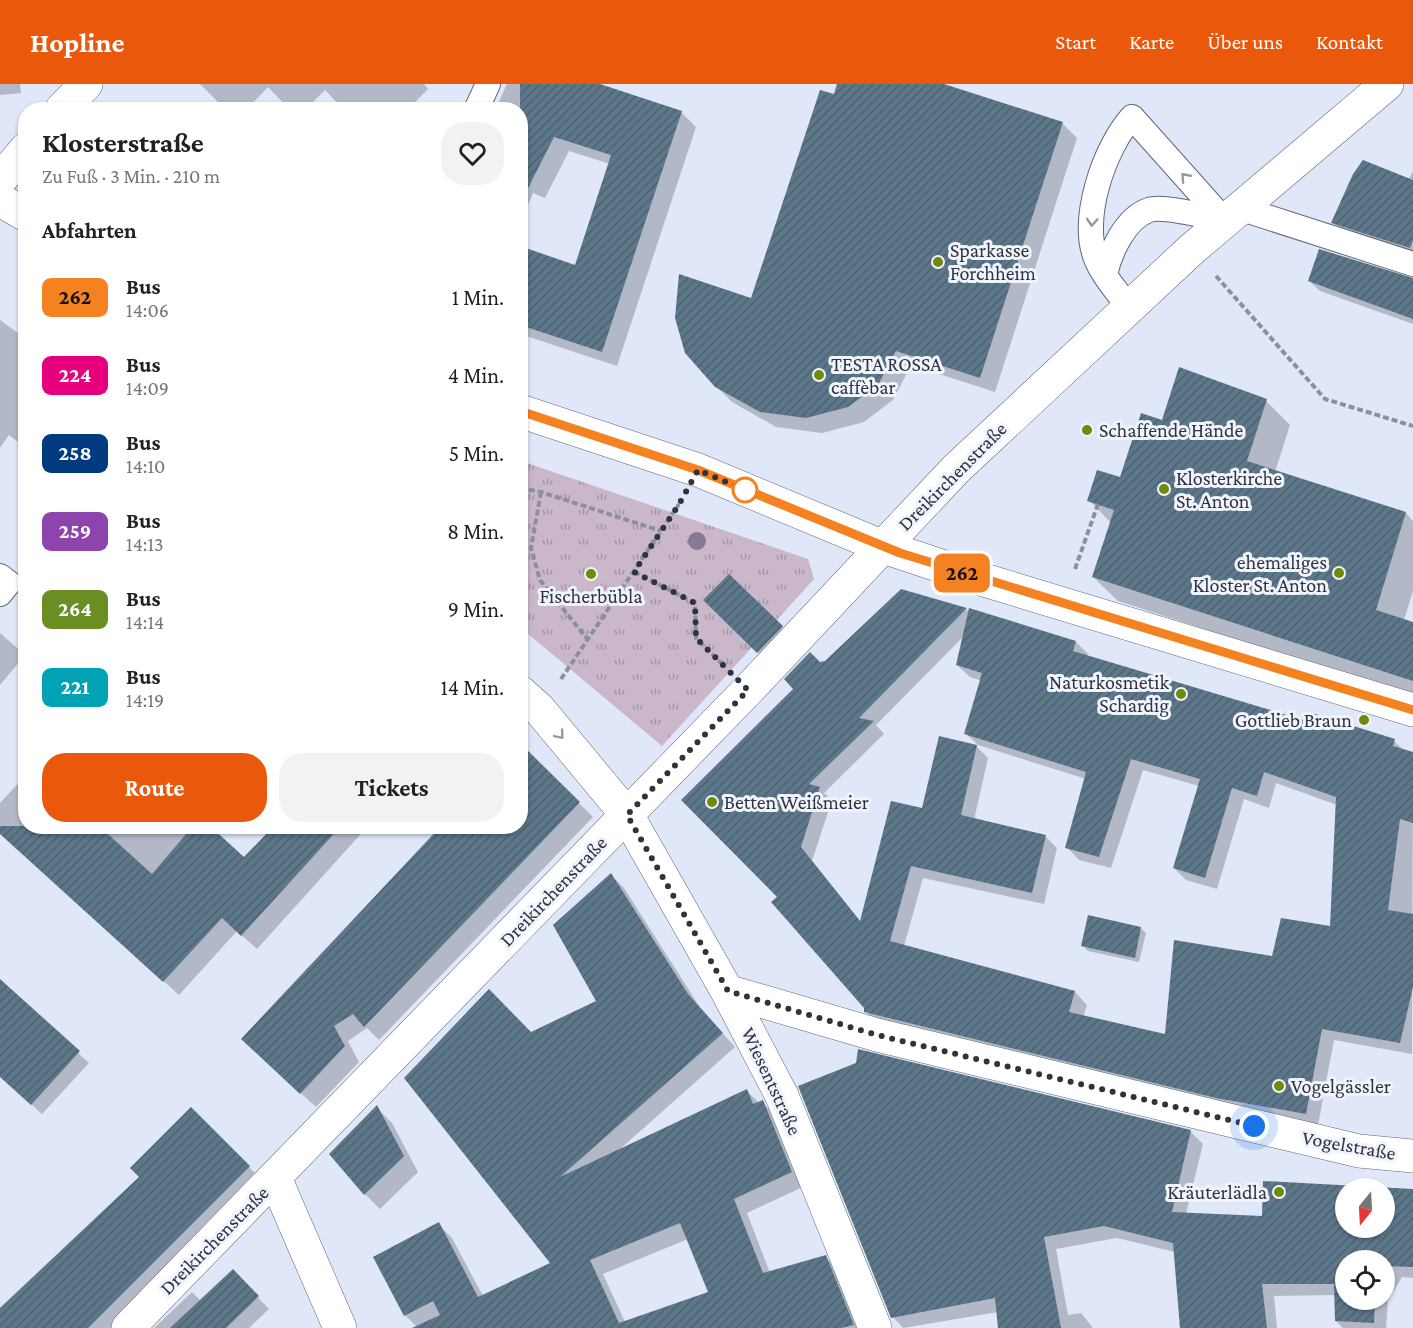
<!DOCTYPE html>
<html lang="de">
<meta charset="utf-8">
<style>
:root{--surface:#fff;--page:#f2f2f2;--text:#202124;--muted:#757577;--accent:#ea580c}
body{margin:0;font-family:"Crimson Pro",serif;background:var(--page);color:var(--text);height:100vh;display:flex;flex-direction:column;font-size:22px;white-space:nowrap}
*{box-sizing:border-box;margin:0}
p{font-size:20px;color:var(--muted)}
.icon{flex:none;width:33px;height:33px;fill:none;stroke:currentColor;stroke-width:2;stroke-linecap:round;stroke-linejoin:round}
.map{position:relative;flex:1;overflow:hidden}
.panel{position:absolute;left:18px;top:18px;width:510px;height:732px;display:flex;flex-direction:column;background:var(--surface);border-radius:24px;box-shadow:0 2px 4px #0004}
.panel>*{flex:none}
.badge{padding:0 12px;border-radius:9px;font-size:21px;line-height:39px}
.needle{width:39px;rotate:198deg}
.tools{position:absolute;left:1335px;top:1094px;display:grid;gap:12px}
.tools a{display:grid;place-items:center;width:60px;height:60px;border-radius:50%;background:var(--surface);box-shadow:0 2px 4px #0004;font-size:30px}
.you{position:absolute;width:30px;height:30px;margin:-15px;border:4px solid #fff;border-radius:50%;background:#1a73e8;box-shadow:0 0 0 9px #1a73e833}
.map>.badge{position:absolute;translate:-50% -50%;box-shadow:0 0 0 3px #fff}
h2{padding:0 24px;font-size:22px;line-height:54px}
.round{display:grid;place-items:center;flex:none;width:63px;height:63px;border-radius:24px;background:var(--page)}
.headline{display:flex;align-items:center;justify-content:space-between;height:102px;padding:0 24px}
h1{font-size:28px;font-weight:700;line-height:45px}
.cta{display:flex;gap:12px;margin-top:auto;padding:12px 24px}
.cta a{flex:1;height:69px;border-radius:24px;background:var(--accent);color:#fff;font-size:24px;font-weight:700;line-height:69px;text-align:center}
.cta a+a{background:var(--page);color:var(--text)}
ul{padding:0;list-style:none}
li{display:flex;align-items:center;gap:18px;height:78px;padding:0 24px}
li div{flex:1}
li b{display:block;font-size:22px}
li em{font-style:normal}
li .badge{min-width:66px;font-weight:700;text-align:center}
header{display:flex;align-items:center;gap:36px;box-sizing:border-box;height:84px;padding:0 30px;background:var(--accent);color:#fff}
header strong{font-size:28px}
nav{display:flex;gap:33px;margin-inline-start:auto;font-size:21px}
.map>svg:first-child{display:block}
.grass{fill:url(#grass-tufts)}
.shadow{fill:#0003;fill-rule:evenodd}
.building{fill:url(#building-hatch);fill-rule:evenodd}
.lines{fill:none;stroke-linecap:round;stroke-linejoin:round}
.service-casing{stroke:#616776;stroke-width:26}
.minor-casing{stroke:#616776;stroke-width:34}
.path{stroke:#8b909c;stroke-width:4;stroke-dasharray:6 3;stroke-linecap:butt}
.service{stroke:#fff;stroke-width:24}
.minor{stroke:#fff;stroke-width:33}
.tree{fill:#867993}
.oneway{stroke:#98999c}
.line-casing{stroke:#fff;stroke-width:14}
.line{stroke:#f58220;stroke-width:9}
.walk{stroke:#303339;stroke-width:6;stroke-dasharray:0 10.8}
.poi-dot{fill:#6d8b07;stroke:#eff4fe;stroke-width:2}
.stop-dot{fill:#fff;stroke:#f58220;stroke-width:3}
.labels{text-anchor:middle;stroke-width:6;stroke-linejoin:round;paint-order:stroke}
.poi-label{font-size:20px;fill:#303339;stroke:#eff4fe;text-anchor:start}
.street-label{font-size:20px;fill:#303339;stroke:#eff4fe}
</style>
<header>
<strong>Hopline</strong>
<nav><a>Start</a><a>Karte</a><a>Über uns</a><a>Kontakt</a></nav>
</header>
<div class="map">
<svg width="1413" height="1244" viewBox="0 0 1413 1244">
<defs>
<pattern id="grass-tufts" width="24" height="20" patternUnits="userSpaceOnUse" patternTransform="scale(1.5)"><rect width="24" height="20" fill="#cab8ca"/><path d="M3 7l-1-3M5 7V3M7 7l1-3M15 17l-1-3M17 17v-4M19 17l1-3" fill="none" stroke="#a496a5"/></pattern>
<pattern id="building-hatch" width="6" height="6" patternUnits="userSpaceOnUse" patternTransform="scale(1.5)"><rect width="6" height="6" fill="#5d778a"/><path d="M-1 1l2-2M0 6l6-6M5 7l2-2" fill="none" stroke="#4d6272"/></pattern>
</defs>
<rect width="100%" height="100%" fill="#dfe7f8"/>
<path class="grass" d="M521 377 808 475 814 495 662 662 521 544Z"/>
<path class="shadow" d="M0 0H20L21 9 0 11Z
M200 0H424L428 5 407 26H344L325 6 305 26H290L268 3 246 26H226Z
M507 0H595L681 28 696 43 617 282 520 250V164L576 182 610 80 569 67 545 114 533 109 525 128 520 126V26H495Z
M838 0H939L1062 39 1077 54 995 308 911 281 893 316 864 338 822 349 776 343 732 318 716 302Z
M1413 87V171L1343 148 1333 138 1409 95Z
M1413 194V240L1320 207 1309 197Z
M0 236 26 255V364L9 351 0 364Z
M1266 317 1290 341 1275 388 1406 429 1413 437V507L1404 536 1413 539V613L1118 517 1093 493 1111 439 1089 416 1121 395 1163 338Z
M729 492 792 553 768 578 705 516Z
M901 507 1076 558 1088 570 1087 573 1311 639 1394 657 1405 667 1413 670 1412 970 1334 956 1318 1041 877 939 865 927 866 924 779 813 820 580 826 578ZM965 551 957 581 970 593 982 597 965 649 978 661 1086 695 1067 763 1079 776 1111 784 1143 686 1199 702 1174 784 1186 796 1217 805 1244 715 1269 724 1276 699 1337 721 1331 844 1273 873 1166 952 1083 933 1087 921 1075 908 904 862 923 794 1044 820 1057 764 1045 752 974 736 988 674 976 662 923 725 861 838 812 777 832 716 824 709 884 650 876 641Z
M0 549 25 571 0 601Z
M520 661 593 733 379 956 367 944 348 957 359 978 316 1023 257 969 520 742Z
M26 691V742H214L211 745 244 775 276 742H368L257 865 237 847 179 911 0 749V719Z
M611 791 624 804 701 925 735 963 619 1066 747 1007 759 1019 762 1018 776 1031 805 1102 747 1129 770 1189 825 1173 839 1186 862 1244H418L405 1231 438 1140 452 1154 483 1212 553 1180 531 950 598 918ZM688 1155 710 1209 625 1238 603 1190Z
M1141 844 1146 849 1139 878 1088 867 1083 862Z
M0 897 89 979 42 1030 0 992Z
M859 967 1191 1048 1203 1060 1186 1130 1263 1134 1264 1098 1365 1104H1346V1143H1384L1413 1107V1194L1402 1193 1388 1216 1386 1244H1343L1336 1237V1211L1274 1212 1277 1244H1182L1175 1168 1117 1154 1056 1165 1068 1231 1081 1229 1093 1244H1000L998 1228 903 1244 893 1233 857 980ZM1346 1176H1384V1215H1346Z
M377 1024 392 1039 418 1088 380 1125 365 1110Z
M191 1025 260 1094 125 1244H0V1227L141 1093Z
M233 1187 269 1225 249 1244H154L192 1208 201 1217Z"/>
<path class="building" d="M520 0H600L682 27 602 268 520 241V162L575 181 611 71 554 53 520 120Z
M837 0H944L1063 38 980 294 896 267 878 301 848 323 806 334 760 328 715 303 685 269 675 234 679 190 751 214 820 6 834 10Z
M1363 76 1413 96V156L1410 164 1331 139 1353 90Z
M1319 165 1413 194V235L1308 197Z
M1179 283 1267 315 1247 377 1406 428 1376 526 1413 538V597L1092 493 1114 426 1087 417 1097 386 1120 393 1141 329 1162 336Z
M729 490 783 542 757 569 703 516Z
M901 505 967 524 859 634 874 637 809 700 820 703 801 763 860 837 891 717 922 724 939 652 977 661 961 731 1046 751 1032 809 911 782 890 857 1075 907 1069 928 1165 950 1174 856 1272 872 1281 834 1330 842 1336 713 1264 688 1257 712 1232 704 1205 794 1173 784 1200 695 1131 675 1099 773 1065 764 1086 688 964 650 982 589 956 581 969 524 1076 557 1073 567 1310 638 1312 629 1395 655 1393 662 1413 668V739L1400 735 1388 826 1413 830V903L1400 959 1322 945 1306 1030 1216 1014 864 928V924L771 818 777 813 681 716 793 605 784 595 810 568 820 578 825 577Z
M520 659 580 718 364 943 353 930 334 942 345 962 300 1010 241 955 441 742H520Z
M0 742H99L152 790 193 742H210L244 773 274 742H341L241 852 222 834 163 898 0 750Z
M611 789 688 910 723 949 560 1093 747 1005 753 1020 763 1016 792 1088 734 1115 763 1189 826 1171 854 1241 841 1244H412L440 1231 433 1217 404 1232 373 1173 439 1138 478 1213 550 1179 404 994 489 905 531 948 596 917 553 841ZM680 1139 708 1208 619 1239 590 1176Z
M1088 831 1141 843 1135 874 1081 862Z
M0 895 80 967 31 1021 0 993Z
M858 965 1191 1046 1172 1128 1262 1132 1263 1097 1413 1105V1183L1384 1182V1176H1346V1215H1375L1374 1239 1335 1237 1334 1200H1262L1267 1244H1180L1173 1159 1104 1142 1044 1153 1061 1244H998L995 1214 891 1234 798 1002 856 979ZM1346 1104H1384V1143H1346Z
M377 1021 404 1072 364 1111 329 1070Z
M191 1023 250 1082 88 1244H0V1224L139 1093 130 1084Z
M233 1185 259 1212 226 1244H170Z"/>
<g class="lines">
<defs>
<path id="service" d="M476 26 488 0
M1239 124 1413 180
M1105 190C1110 169 1125 134 1149 126 1164 121 1207 133 1224 136
M1129 224C1119 209 1104 194 1097 177 1079 137 1104 64 1132 33L1224 136
M0 492 9 499 0 510"/>
<path id="minor" d="M61 26 86 0
M0 96 26 65
M0 116 26 131
M520 327 698 386 881 462 974 493 1413 626
M520 608 539 625 627 731 727 907 782 1012 875 1244
M727 907 877 951 1233 1037 1359 1067 1413 1072
M275 1094 340 1244
M128 1244 748 606 956 385 1192 165 1387 0"/>
</defs>
<use href="#service" class="service-casing"/>
<use href="#minor" class="minor-casing"/>
<path class="path" d="M1216 192 1325 315 1413 342
M520 404 541 408 661 447
M541 408 531 464 540 496 589 557
M1075 485 1098 420
M634 488 695 519 696 554 722 580
M561 595 679 420"/>
<use href="#service" class="service"/>
<use href="#minor" class="minor"/>
</g>
<circle class="tree" cx="697" cy="457" r="9"/>
<defs><path id="oneway-chevron" d="M-2-3.5L2.5 0L-2 3.5" fill="none" stroke-width="1.6" stroke-linecap="round" stroke-linejoin="round" transform="scale(1.5)"/></defs>
<g class="oneway">
<use href="#oneway-chevron" transform="translate(1185 93) rotate(-132)"/>
<use href="#oneway-chevron" transform="translate(1092 138) rotate(94)"/>
<use href="#oneway-chevron" transform="translate(560 651) rotate(50)"/>
</g>
<g class="lines">
<defs>
<path id="line" d="M520 327 698 386 900 469 1413 626"/>
</defs>
<use href="#line" class="line-casing"/>
<use href="#line" class="line"/>
<path class="walk" d="M745 406 698 386 678 422 634 488 695 519 696 554 748 606 627 731 728 907 877 951 1254 1042"/>
</g>
<g class="poi-dot">
<circle cx="938" cy="178" r="6"/>
<circle cx="819" cy="291" r="6"/>
<circle cx="1087" cy="346" r="6"/>
<circle cx="1164" cy="405" r="6"/>
<circle cx="1339" cy="489" r="6"/>
<circle cx="591" cy="490" r="6"/>
<circle cx="1181" cy="610" r="6"/>
<circle cx="1364" cy="636" r="6"/>
<circle cx="712" cy="718" r="6"/>
<circle cx="1279" cy="1002" r="6"/>
<circle cx="1279" cy="1108" r="6"/>
</g>
<circle class="stop-dot" cx="745" cy="406" r="12"/>
<g class="labels">
<g class="poi-label">
<text x="950" y="173">Sparkasse<tspan x="950" dy="23">Forchheim</tspan></text>
<text x="831" y="287">TESTA ROSSA<tspan x="831" dy="23">caffèbar</tspan></text>
<text x="1099" y="353">Schaffende Hände</text>
<text x="1176" y="401">Klosterkirche<tspan x="1176" dy="23">St. Anton</tspan></text>
<text x="1327" y="485" text-anchor="end">ehemaliges<tspan x="1327" dy="23">Kloster St. Anton</tspan></text>
<text x="591" y="519" text-anchor="middle">Fischerbübla</text>
<text x="1169" y="605" text-anchor="end">Naturkosmetik<tspan x="1169" dy="23">Schardig</tspan></text>
<text x="1352" y="643" text-anchor="end">Gottlieb Braun</text>
<text x="724" y="725">Betten Weißmeier</text>
<text x="1291" y="1009">Vogelgässler</text>
<text x="1267" y="1115" text-anchor="end">Kräuterlädla</text>
</g>
<g class="street-label">
<text transform="translate(952 392) rotate(-45)" y="7">Dreikirchenstraße</text>
<text transform="translate(553 807) rotate(-46)" y="7">Dreikirchenstraße</text>
<text transform="translate(772 997) rotate(65)" y="7">Wiesentstraße</text>
<text transform="translate(1349 1061) rotate(10)" y="7">Vogelstraße</text>
<text transform="translate(214 1156) rotate(-45)" y="7">Dreikirchenstraße</text>
</g>
</g>
</svg>
<div class="tools">
<a><svg class="needle" viewBox="-14 -14 28 28"><path d="M0-13l5 13h-10z" fill="#e53935"/><path d="M0 13l5-13h-10z" fill="#757577"/></svg></a>
<a><svg class="icon" aria-label="locate" viewBox="0 0 24 24"><circle cx="12" cy="12" r="6"/><path d="M12 2v4M12 18v4M2 12h4M18 12h4"/></svg></a>
</div>
<div class="you" style="left:1254px;top:1042px"></div>
<b class="badge" style="left:962px;top:489px;background:#f58220;color:#111">262</b>
<section class="panel">
<div class="headline"><div><h1>Klosterstraße</h1><p>Zu Fuß · 3 Min. · 210 m</p></div><a class="round"><svg class="icon" aria-label="heart" viewBox="0 0 24 24"><path d="M12 20l-8-8c-3-5 5-10 8-4 3-6 11-1 8 4z"/></svg></a></div>
<h2>Abfahrten</h2>
<ul>
<li><span class="badge" style="background:#f58220;color:#111">262</span><div><b>Bus</b><p>14:06</p></div><em>1 Min.</em></li>
<li><span class="badge" style="background:#e6007e;color:#fff">224</span><div><b>Bus</b><p>14:09</p></div><em>4 Min.</em></li>
<li><span class="badge" style="background:#003b80;color:#fff">258</span><div><b>Bus</b><p>14:10</p></div><em>5 Min.</em></li>
<li><span class="badge" style="background:#8e44ad;color:#fff">259</span><div><b>Bus</b><p>14:13</p></div><em>8 Min.</em></li>
<li><span class="badge" style="background:#6b8e23;color:#fff">264</span><div><b>Bus</b><p>14:14</p></div><em>9 Min.</em></li>
<li><span class="badge" style="background:#00a3b4;color:#fff">221</span><div><b>Bus</b><p>14:19</p></div><em>14 Min.</em></li>
</ul>
<div class="cta"><a>Route</a><a>Tickets</a></div>
</section>
</div>
